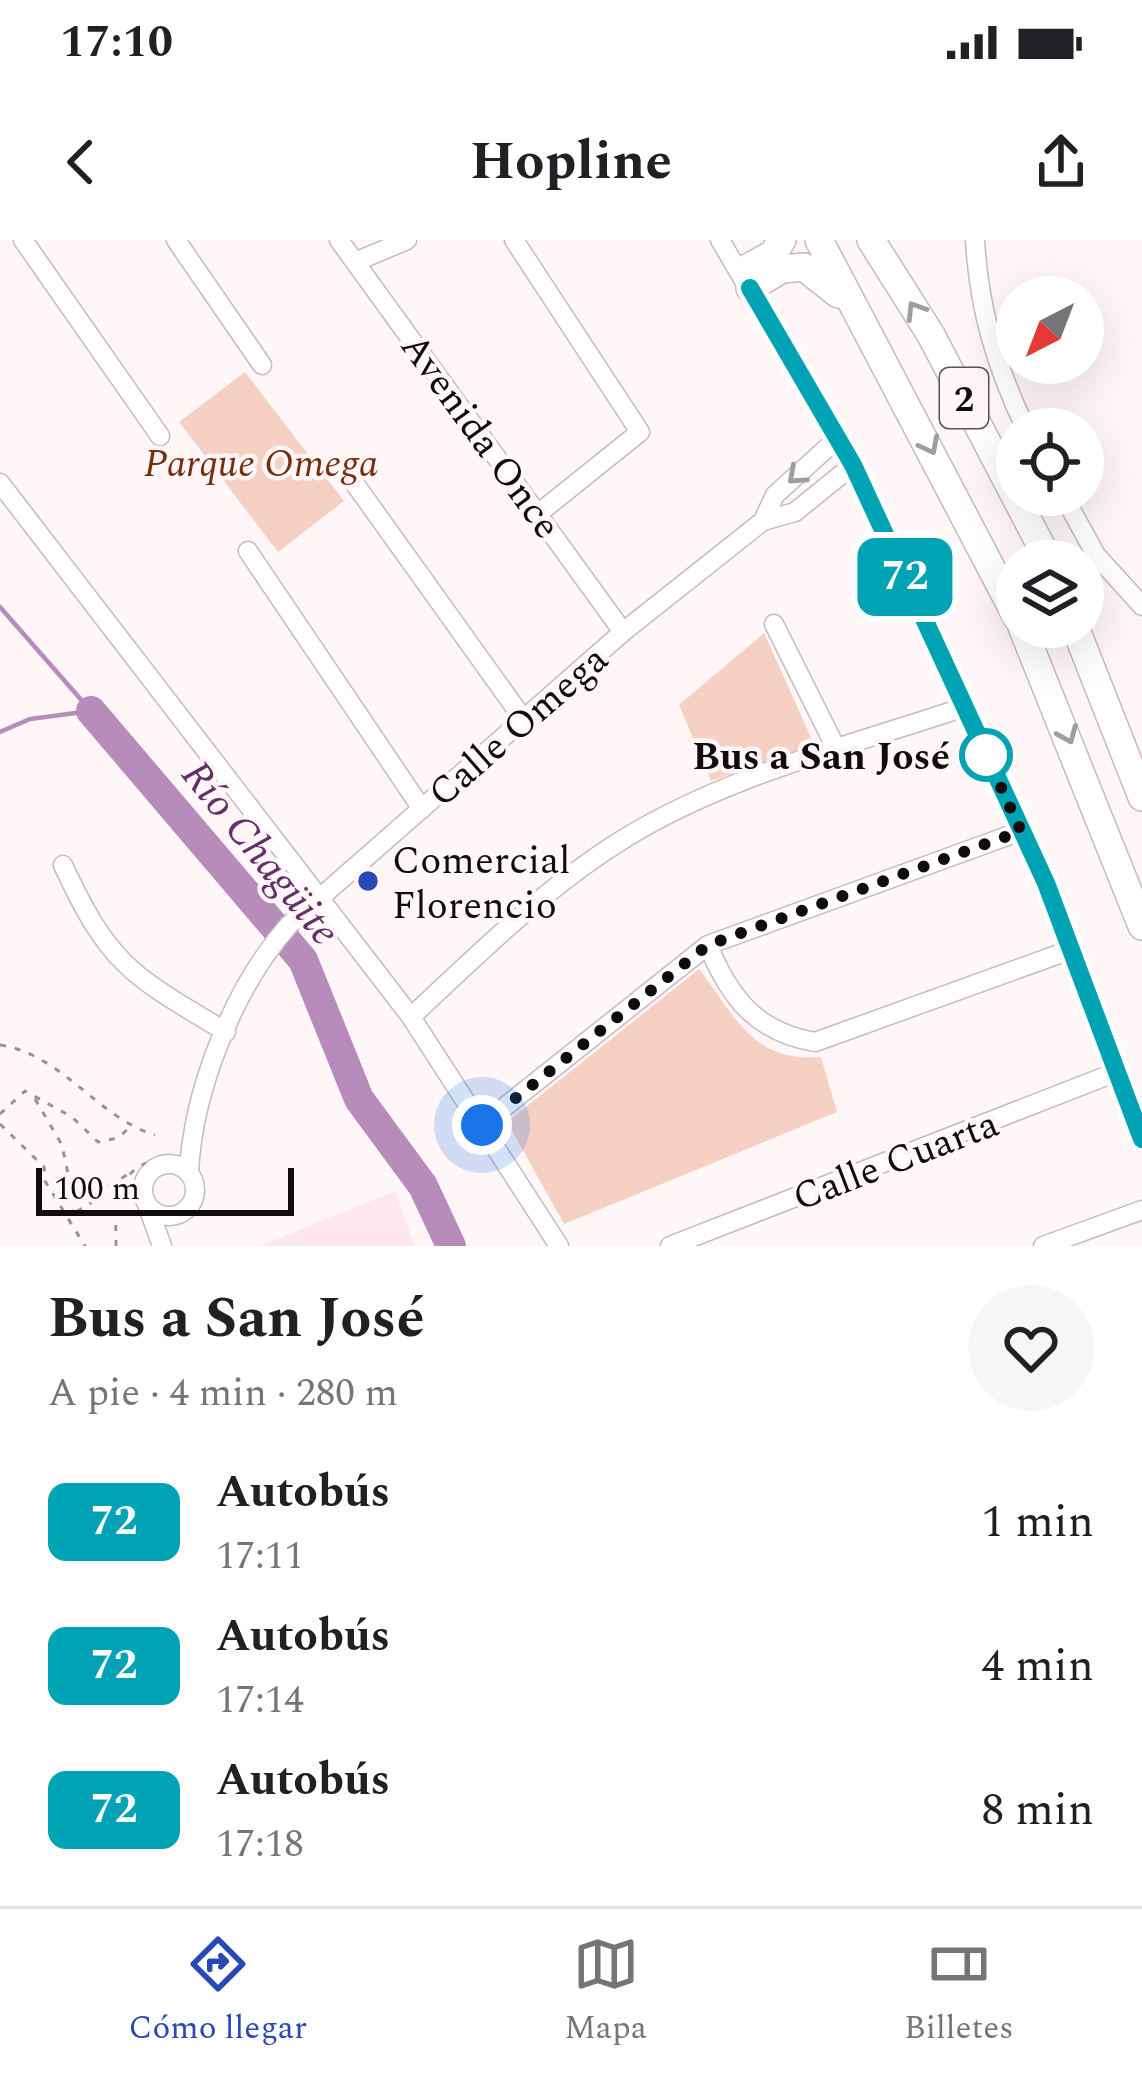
<!DOCTYPE html>
<html lang="es">
<meta charset="utf-8">
<style>
:root{--surface:#fff;--page:#f6f6f6;--text:#202124;--muted:#757577;--line:#e0e0e0;--accent:#2848b7}
body{margin:0;font-family:Spectral,serif;background:var(--page);color:var(--text);height:100vh;display:flex;flex-direction:column;font-size:45px;white-space:nowrap}
*{box-sizing:border-box;margin:0}
p{font-size:39px;color:var(--muted)}
.icon{flex:none;width:66px;height:66px;fill:none;stroke:currentColor;stroke-width:2;stroke-linecap:round;stroke-linejoin:round}
.map{position:relative;height:1006px;overflow:hidden}
.panel{display:flex;flex-direction:column;background:var(--surface);flex:1}
.panel>*{flex:none}
.badge{padding:0 24px;border-radius:18px;font-size:42px;line-height:78px}
.needle{width:78px;rotate:222deg}
.buttons{position:absolute;left:996px;top:36px;display:grid;gap:24px}
.buttons a{display:grid;place-items:center;width:108px;height:108px;border-radius:50%;background:var(--surface);box-shadow:0 12px 48px #0002;font-size:60px}
.scale{position:absolute;left:36px;bottom:30px;width:258px;box-sizing:border-box;padding-left:12px;border:6px solid #100c0d;border-top:0;font-size:33px;line-height:42px;white-space:nowrap;color:#100c0d;-webkit-text-stroke:9px #fff6f8;paint-order:stroke}
.you{position:absolute;width:60px;height:60px;margin:-30px;border:9px solid #fff;border-radius:50%;background:#1a73e8;box-shadow:0 0 0 18px #1a73e833}
.map>.badge{position:absolute;translate:-50% -50%;box-shadow:0 0 0 6px #fff}
.round{display:grid;place-items:center;flex:none;width:126px;height:126px;border-radius:63px;background:var(--page)}
.head{display:flex;align-items:center;justify-content:space-between;height:204px;padding:0 48px}
h1{font-size:57px;font-weight:700;line-height:90px}
ul{padding:0;list-style:none}
li{display:flex;align-items:center;gap:36px;height:144px;padding:0 48px}
li div{flex:1}
li b{display:block;font-size:45px}
li em{font-style:normal}
li .badge{min-width:132px;font-weight:700;text-align:center}
.status{display:flex;justify-content:space-between;align-items:center;height:84px;padding:0 60px;background:var(--surface);direction:ltr}
.status svg{height:33px;fill:currentColor}
header{display:flex;justify-content:space-between;align-items:center;height:156px;padding:0 48px;background:var(--surface);font-size:54px;font-weight:700}
.tab-bar{display:flex;justify-content:space-around;align-items:center;height:168px;border-top:3px solid var(--line);background:var(--surface);font-size:33px;color:var(--muted)}
.tab-bar a{display:grid;justify-items:center;gap:6px}
.tab-bar .selected{color:var(--accent)}
.map>svg:first-child{display:block}
.built{fill:#ffe8ed}
.green{fill:#f6d0c2}
.lines{fill:none;stroke-linecap:round;stroke-linejoin:round}
.stream{stroke:#b78cba;stroke-width:4.5}
.river{stroke:#b78cba;stroke-width:30}
.minor-casing{stroke:#c7babd;stroke-width:21}
.highway-casing{stroke:#c7babd;stroke-width:30}
.path{stroke:#9a9394;stroke-width:3;stroke-dasharray:6 9;stroke-linecap:butt}
.minor{stroke:#fff;stroke-width:18}
.highway{stroke:#fff;stroke-width:27}
.oneway{stroke:#9f9e9e}
.line-casing{stroke:#fff;stroke-width:27}
.line{stroke:#00a3b4;stroke-width:18}
.walk{stroke:#100c0d;stroke-width:12;stroke-dasharray:0 21.6}
.stop-dot{fill:#fff;stroke:#00a3b4;stroke-width:6}
.poi-dot{fill:#2848b7;stroke:#fff6f8;stroke-width:4.5}
.labels{text-anchor:middle;stroke-width:9;stroke-linejoin:round;paint-order:stroke}
.shield{fill:#fff6f8;stroke:#585254;stroke-width:3}
.shield-label{font-size:36px;font-weight:bold;fill:#100c0d}
.street-label{font-size:39px;fill:#100c0d;stroke:#fff6f8}
.park-label{font-size:39px;font-style:italic;fill:#782d0d;stroke:#fff6f8}
.stop-label{font-size:39px;font-weight:bold;fill:#100c0d;stroke:#fff6f8;text-anchor:end}
.poi-label{font-size:39px;fill:#100c0d;stroke:#fff6f8;text-anchor:start}
.water-label{font-size:42px;font-style:italic;fill:#642e68;stroke:#fff6f8}
</style>
<div class="status"><b>17:10</b><svg viewBox="0 0 49 12"><path d="M0 12V9h3v3zM5 12V6h3v6zM10 12V3h3v9zM15 12V0h3v12zM26 1h20v11H26zM47 4h2v5h-2z"/></svg></div>
<header><svg class="icon" aria-label="back" viewBox="0 0 24 24"><path d="M15 5l-7 7 7 7"/></svg>Hopline<svg class="icon" aria-label="share" viewBox="0 0 24 24"><path d="M12 15V3M7 8l5-5 5 5M5 13v7h14v-7"/></svg></header>
<div class="map">
<svg width="1142" height="1006" viewBox="0 0 1142 1006">
<rect width="100%" height="100%" fill="#fff6f8"/>
<path class="built" d="M395 951 415 1006H260Z"/>
<path class="green" d="M245 132 344 261 278 312 179 182Z
M764 393 814 504 711 541 679 465Z
M699 729C736 777 753 823 821 817L837 872 564 984 507 882Z"/>
<g class="lines">
<path class="stream" d="M0 367 91 471
M0 492 30 479 91 471"/>
<path class="river" d="M91 471 303 720 359 859 423 946 451 1006"/>
<defs>
<path id="minor" d="M23 0 160 196
M176 0 262 125
M339 0 623 392
M514 0 640 192 539 273
M720 0 853 225 1046 643 1142 899
M975 0C979 70 996 126 1026 189
M355 22 407 0
M0 243 411 777 559 1006
M355 244 524 480
M1063 255 1096 315 1142 366
M763 281 775 255 838 198
M248 311 422 569
M774 384 837 510
M63 625C110 727 133 736 226 792
M708 705C730 759 757 792 815 802L1073 709
M411 777C477 715 545 648 622 600 725 536 851 505 965 467
M482 885 708 705 1021 591
M143 950a26 26 0 1 1 52 0a26 26 0 1 1-52 0Z
M189 932C193 850 234 747 289 685L623 392 763 281 795 272 853 225
M148 967 162 1006
M670 1006 1119 831
M1043 1006 1142 970"/>
<path id="highway" d="M819 0 1017 377
M871 0 931 95 1049 321
M744 30 773 14 782 0
M750 48 782 29 804 27 838 54
M1022 387 1142 686
M1075 387 1142 557"/>
</defs>
<use href="#minor" class="minor-casing"/>
<use href="#highway" class="highway-casing"/>
<path class="path" d="M0 805C62 814 98 878 155 895
M35 859 62 905 75 968 70 976 92 962 101 945H112L128 934
M0 874 25 851 72 877 98 902 118 898 130 887
M0 884 44 927 45 941 85 1006
M116 1006C116 973 111 939 146 923"/>
<use href="#minor" class="minor"/>
<use href="#highway" class="highway"/>
</g>
<defs><path id="oneway-chevron" d="M-2-3.5L2.5 0L-2 3.5" fill="none" stroke-width="1.6" stroke-linecap="round" stroke-linejoin="round" transform="scale(3)"/></defs>
<g class="oneway">
<use href="#oneway-chevron" transform="translate(915 70) rotate(-122)"/>
<use href="#oneway-chevron" transform="translate(930 206) rotate(63)"/>
<use href="#oneway-chevron" transform="translate(796 236) rotate(138)"/>
<use href="#oneway-chevron" transform="translate(1068 495) rotate(67)"/>
</g>
<g class="lines">
<defs>
<path id="line" d="M750 48 853 225 1046 643 1142 899"/>
</defs>
<use href="#line" class="line-casing"/>
<use href="#line" class="line"/>
<path class="walk" d="M482 885 708 705 1021 591 983 508 986 515"/>
</g>
<circle class="stop-dot" cx="986" cy="515" r="24"/>
<circle class="poi-dot" cx="368" cy="641" r="12"/>
<g class="labels">
<rect class="shield" x="940" y="128" width="48" height="60" rx="9"/>
<g class="shield-label">
<text x="964" y="171">2</text>
</g>
<g class="street-label">
<text transform="translate(482 195) rotate(54)" y="14">Avenida Once</text>
<text transform="translate(517 485) rotate(-41)" y="14">Calle Omega</text>
<text transform="translate(895 919) rotate(-21)" y="14">Calle Cuarta</text>
</g>
<g class="park-label">
<text x="261" y="236">Parque Omega</text>
</g>
<g class="stop-label">
<text x="950" y="529">Bus a San José</text>
</g>
<g class="poi-label">
<text x="392" y="633">Comercial<tspan x="392" dy="45">Florencio</tspan></text>
</g>
<g class="water-label">
<text transform="translate(262 612) rotate(51)" y="15">Río Chagüite</text>
</g>
</g>
</svg>
<div class="buttons">
<a><svg class="needle" viewBox="-14 -14 28 28"><path d="M0-13l5 13h-10z" fill="#e53935"/><path d="M0 13l5-13h-10z" fill="#757577"/></svg></a>
<a><svg class="icon" aria-label="locate" viewBox="0 0 24 24"><circle cx="12" cy="12" r="6"/><path d="M12 2v4M12 18v4M2 12h4M18 12h4"/></svg></a>
<a><svg class="icon" aria-label="layers" viewBox="0 0 24 24"><path d="M12 4l9 5-9 5-9-5zM3 14l9 5 9-5"/></svg></a>
</div>
<div class="scale">100 m</div>
<div class="you" style="left:482px;top:885px"></div>
<b class="badge" style="left:905px;top:337px;background:#00a3b4;color:#fff">72</b>
</div>
<section class="panel">
<div class="head"><div><h1>Bus a San José</h1><p>A pie · 4 min · 280 m</p></div><a class="round"><svg class="icon" aria-label="heart" viewBox="0 0 24 24"><path d="M12 20l-8-8c-3-5 5-10 8-4 3-6 11-1 8 4z"/></svg></a></div>
<ul>
<li><span class="badge" style="background:#00a3b4;color:#fff">72</span><div><b>Autobús</b><p>17:11</p></div><em>1 min</em></li>
<li><span class="badge" style="background:#00a3b4;color:#fff">72</span><div><b>Autobús</b><p>17:14</p></div><em>4 min</em></li>
<li><span class="badge" style="background:#00a3b4;color:#fff">72</span><div><b>Autobús</b><p>17:18</p></div><em>8 min</em></li>
</ul>
</section>
<nav class="tab-bar">
<a class="selected"><svg class="icon" aria-label="directions" viewBox="0 0 24 24"><path d="M12 3l9 9-9 9-9-9zM9 14v-3h6M13 9l2 2-2 2"/></svg>Cómo llegar</a>
<a><svg class="icon" aria-label="map" viewBox="0 0 24 24"><path d="M3 6l6-2 6 2 6-2v14l-6 2-6-2-6 2zM9 4v14M15 6v14"/></svg>Mapa</a>
<a><svg class="icon" aria-label="tickets" viewBox="0 0 24 24"><path d="M3 7h18v10H3zM15 7v10"/></svg>Billetes</a>
</nav>
